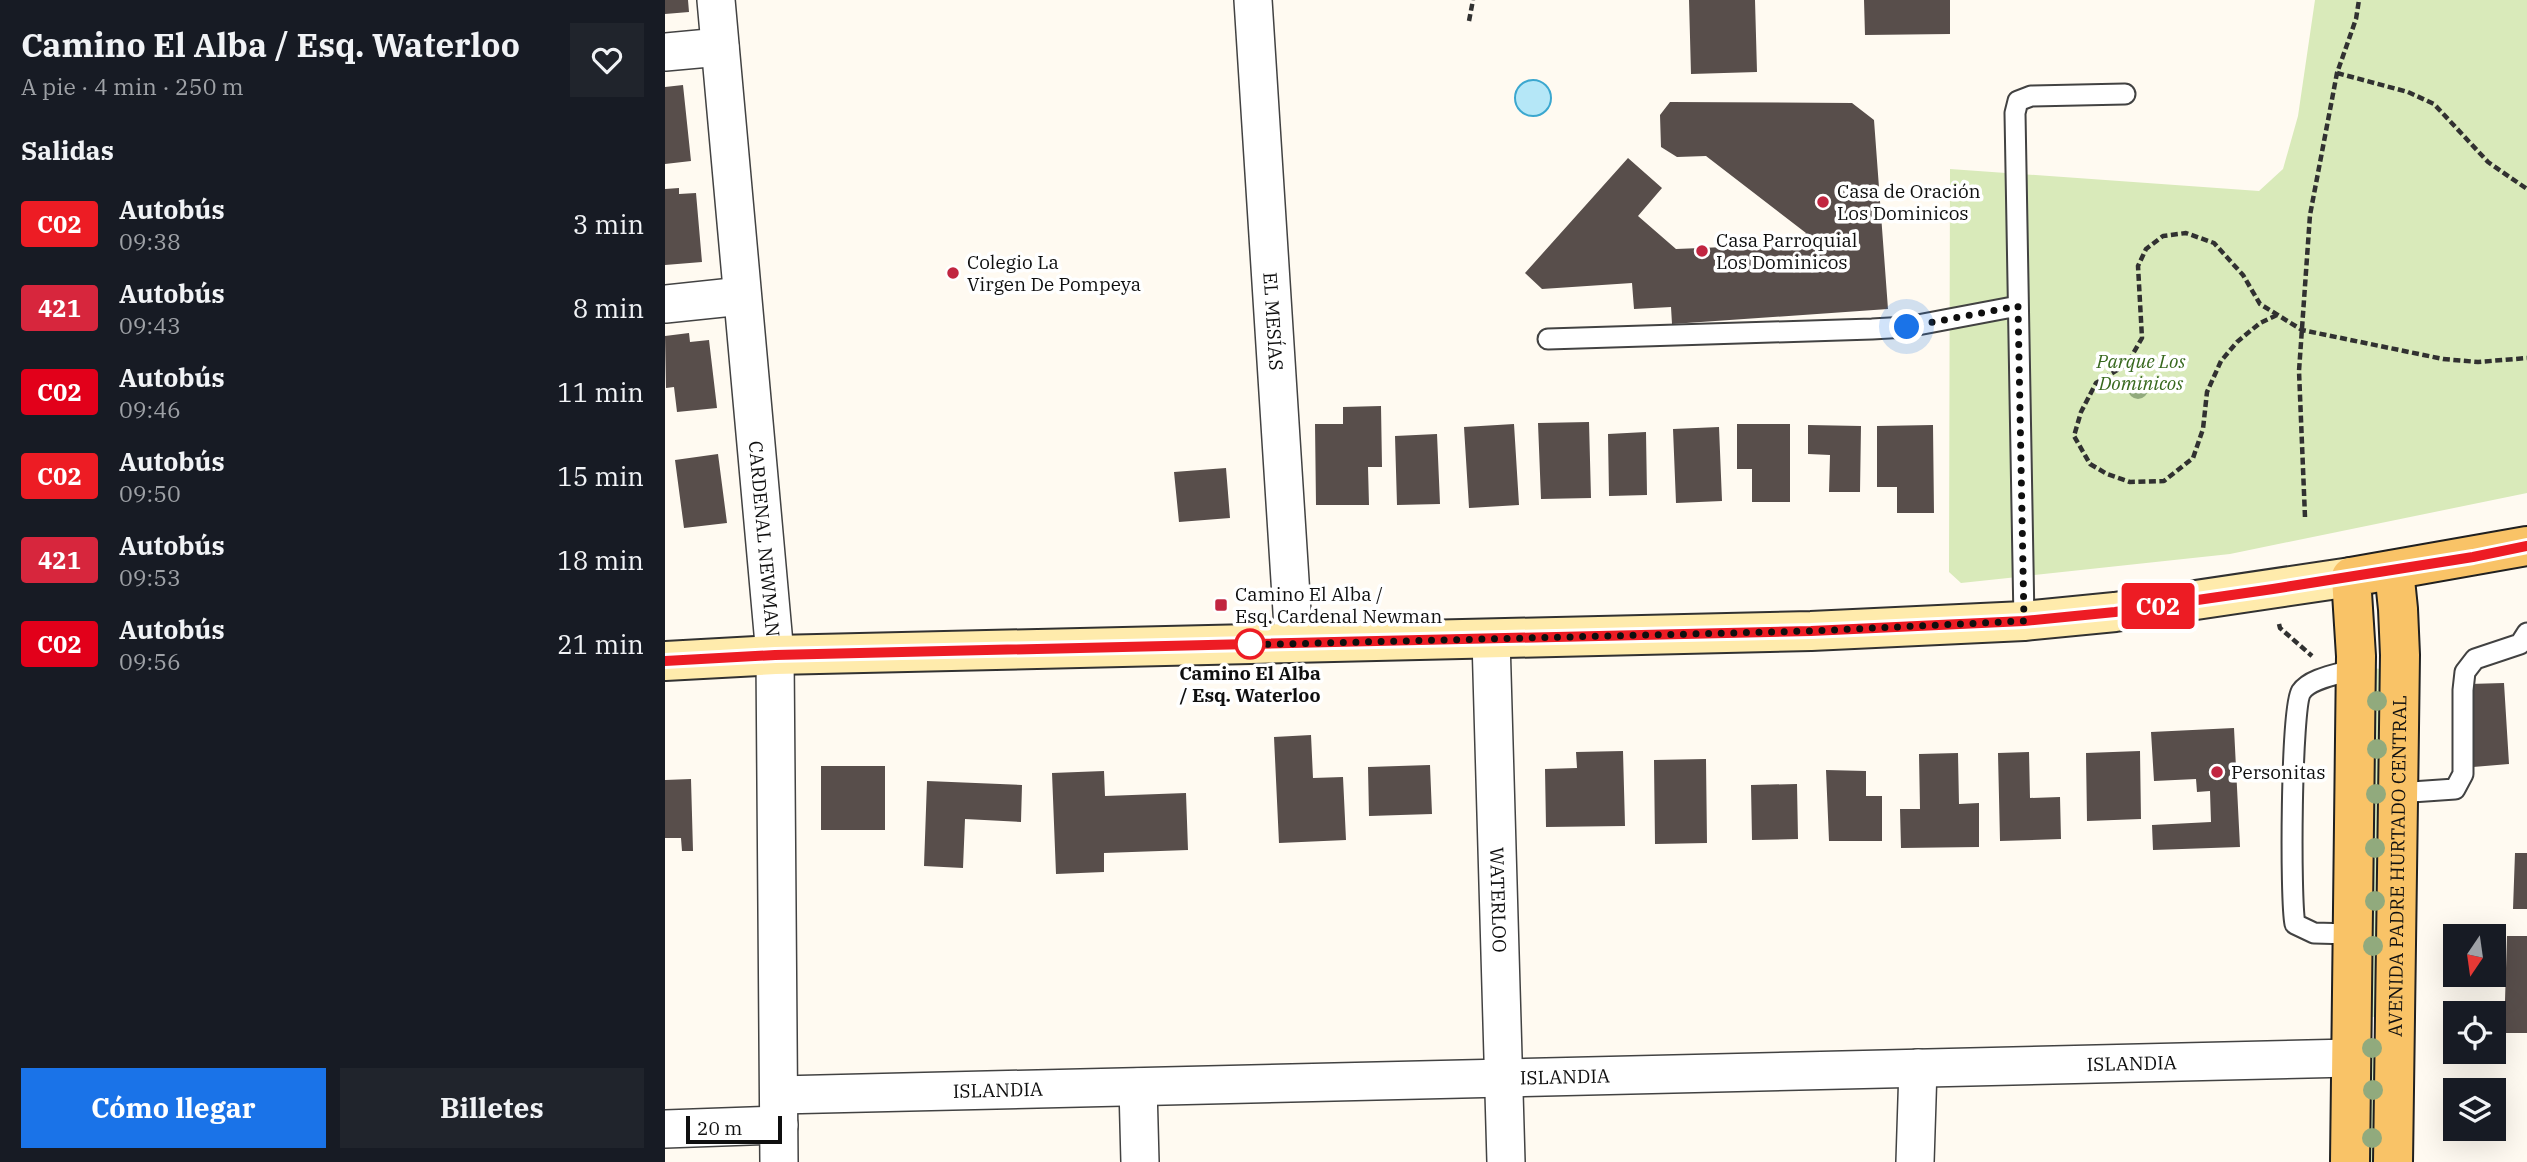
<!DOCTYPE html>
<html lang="es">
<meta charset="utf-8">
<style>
:root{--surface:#171b24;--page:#20242c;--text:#f1f3f6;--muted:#9ea1a6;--accent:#1a73e8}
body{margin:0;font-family:"IBM Plex Serif",serif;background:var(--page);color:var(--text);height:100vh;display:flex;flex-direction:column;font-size:26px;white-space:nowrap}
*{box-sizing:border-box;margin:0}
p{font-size:23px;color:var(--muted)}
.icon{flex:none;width:38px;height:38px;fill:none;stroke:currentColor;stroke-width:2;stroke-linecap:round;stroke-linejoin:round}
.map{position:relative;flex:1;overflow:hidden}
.details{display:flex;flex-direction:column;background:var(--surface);width:665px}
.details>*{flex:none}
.badge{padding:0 14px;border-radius:5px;font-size:24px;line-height:46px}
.needle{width:46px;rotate:193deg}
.controls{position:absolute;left:1778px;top:924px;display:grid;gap:14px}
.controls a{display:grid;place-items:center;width:63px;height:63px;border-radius:0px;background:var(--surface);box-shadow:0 7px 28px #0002;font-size:35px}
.scale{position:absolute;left:21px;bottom:18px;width:96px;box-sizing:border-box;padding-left:7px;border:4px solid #0f0f0f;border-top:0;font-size:19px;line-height:24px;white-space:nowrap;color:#0f0f0f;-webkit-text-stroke:5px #fff;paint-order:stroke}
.you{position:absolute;width:35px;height:35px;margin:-18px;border:5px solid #fff;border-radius:50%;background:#1a73e8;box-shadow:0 0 0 10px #1a73e833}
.map>.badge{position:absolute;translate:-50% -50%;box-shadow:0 0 0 4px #fff}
h2{padding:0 21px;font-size:26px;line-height:63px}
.round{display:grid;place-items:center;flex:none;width:74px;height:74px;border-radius:0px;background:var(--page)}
.head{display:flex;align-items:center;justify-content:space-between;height:119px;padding:0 21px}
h1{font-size:33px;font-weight:700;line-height:52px}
.action{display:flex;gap:14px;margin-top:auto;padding:14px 21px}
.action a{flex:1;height:80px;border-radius:0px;background:var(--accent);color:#fff;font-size:28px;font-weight:700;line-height:80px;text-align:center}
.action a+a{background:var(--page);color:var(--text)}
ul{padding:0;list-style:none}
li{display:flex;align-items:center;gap:21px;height:84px;padding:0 21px}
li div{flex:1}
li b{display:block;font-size:26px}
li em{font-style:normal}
li .badge{min-width:77px;font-weight:700;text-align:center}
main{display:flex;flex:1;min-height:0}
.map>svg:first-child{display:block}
.green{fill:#d9eaba}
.water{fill:#b5e7f7;stroke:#3ba7cf;stroke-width:2}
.building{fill:#584e4b}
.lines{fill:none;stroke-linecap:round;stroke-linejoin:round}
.service-casing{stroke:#424242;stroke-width:23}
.minor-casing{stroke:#424242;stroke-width:40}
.secondary-casing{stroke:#313131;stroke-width:42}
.primary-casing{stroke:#202020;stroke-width:42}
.path{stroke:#313131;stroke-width:4.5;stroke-dasharray:7 3.5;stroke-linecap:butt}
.service{stroke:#fff;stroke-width:19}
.minor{stroke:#fff;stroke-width:37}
.secondary{stroke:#ffebac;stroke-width:38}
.primary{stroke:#f9c367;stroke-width:38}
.tree{fill:#91aa7d}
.line-casing{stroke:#fff;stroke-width:16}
.line{stroke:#ed1c24;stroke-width:10}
.walk{stroke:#0f0f0f;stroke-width:7;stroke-dasharray:0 12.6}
.poi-dot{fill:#c12540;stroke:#fff;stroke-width:2.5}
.stop-dot{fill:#fff;stroke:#ed1c24;stroke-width:3.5}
.labels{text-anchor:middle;stroke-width:7;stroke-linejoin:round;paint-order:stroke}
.poi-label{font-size:19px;fill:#0f0f0f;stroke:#fff;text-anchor:start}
.street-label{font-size:19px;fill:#0f0f0f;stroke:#fff}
.park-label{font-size:19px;font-style:italic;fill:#37681e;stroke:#fff}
.stop-label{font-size:19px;font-weight:bold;fill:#0f0f0f;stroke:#fff}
</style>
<main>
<section class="details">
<div class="head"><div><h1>Camino El Alba / Esq. Waterloo</h1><p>A pie · 4 min · 250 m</p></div><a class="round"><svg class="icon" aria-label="heart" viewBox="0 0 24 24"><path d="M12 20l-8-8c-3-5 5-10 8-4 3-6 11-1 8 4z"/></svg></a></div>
<h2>Salidas</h2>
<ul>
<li><span class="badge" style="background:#ed1c24;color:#fff">C02</span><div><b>Autobús</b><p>09:38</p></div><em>3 min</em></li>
<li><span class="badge" style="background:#d7263d;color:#fff">421</span><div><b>Autobús</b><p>09:43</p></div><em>8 min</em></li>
<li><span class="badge" style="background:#e2001a;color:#fff">C02</span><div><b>Autobús</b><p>09:46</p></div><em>11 min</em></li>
<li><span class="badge" style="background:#ed1c24;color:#fff">C02</span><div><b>Autobús</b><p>09:50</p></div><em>15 min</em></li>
<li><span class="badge" style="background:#d7263d;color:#fff">421</span><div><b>Autobús</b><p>09:53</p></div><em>18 min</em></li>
<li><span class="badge" style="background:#e2001a;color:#fff">C02</span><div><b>Autobús</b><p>09:56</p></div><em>21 min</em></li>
</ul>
<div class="action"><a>Cómo llegar</a><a>Billetes</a></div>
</section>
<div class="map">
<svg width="1862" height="1162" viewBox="0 0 1862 1162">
<rect width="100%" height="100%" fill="#fffaf1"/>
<path class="green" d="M1650 0H1862V493L1565 554 1296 583 1284 572 1285 169 1594 191 1618 169 1633 116Z
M1707 668 1716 669 1711 1017H1703Z
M1703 1049H1712L1710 1162H1702Z"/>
<path class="water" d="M850 98a18 18 0 1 1 36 0a18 18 0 1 1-36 0Z"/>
<path class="building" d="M0 0H23L24 12 0 14Z
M1024 0H1090L1092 72 1026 74Z
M1199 0H1285V34L1200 35Z
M18 85 26 161 0 164V87Z
M1005 102 1187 103 1209 120 1223 309 1007 324 1006 307 969 309 967 283 877 289 860 273 963 158 997 188 973 216 1011 249 1132 244 1141 233 1041 156 1012 157 996 147 995 115Z
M14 188V194L31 193 37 262 0 265V189Z
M24 333 25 342 44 340 52 408 12 412 9 387 1 388 0 336Z
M716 406 717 467H703L704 505H651L650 424H678V407Z
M924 422 926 498 876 499 873 423Z
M849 424 854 505 804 508 799 427Z
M1072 424H1125V502H1087V469H1072Z
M1143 425 1196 426 1195 492H1164L1165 455 1143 454Z
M1268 425 1269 513H1232V487H1212V426Z
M1054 427 1057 501 1011 503 1008 429Z
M981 432 982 495 944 496 943 434Z
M772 434 775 504 732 505 730 436Z
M53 454 62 523 19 528 10 460Z
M561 468 565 518 514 522 509 472Z
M1839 683 1844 764 1808 767 1804 684Z
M1569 728 1575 847 1488 850 1487 825 1546 822 1545 791 1532 792 1531 779 1489 781 1486 732Z
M646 735 648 778 678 777 681 840 614 843 609 737Z
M958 751 960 826 881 827 880 769 912 768 911 752Z
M1475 751 1476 819 1422 821 1421 753Z
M1364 752 1365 798 1395 797 1396 839 1335 841 1333 753Z
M1293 753 1294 804 1314 803V847L1236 848 1235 809H1255L1254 754Z
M1041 759 1042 843 990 844 989 760Z
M765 765 767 814 704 816 703 767Z
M156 766H220V830H156Z
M1161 770 1201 771V796H1217V841H1164Z
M439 771 440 796 521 793 523 850 439 853V872L391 874 387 773Z
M26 779 28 851H17L16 838H0V780Z
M262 781 357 785 356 822 300 819 298 868 259 866Z
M1132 784 1133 839 1087 840 1086 785Z
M1850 853H1862V909H1848Z
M1842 936H1862V1033H1839Z"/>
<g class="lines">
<defs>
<path id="service" d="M883 339 1207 329 1242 327 1353 306
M1359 621 1350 113 1353 101 1366 96 1460 94
M1732 793 1790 789 1798 774V690L1800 672 1810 659 1855 644 1862 633
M1687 934 1649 933 1630 924C1625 900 1626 709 1636 692 1645 678 1675 674 1690 669"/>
<g id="minor">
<path id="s1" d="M51 0 110 655 114 1162"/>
<path id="s2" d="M588 0 629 643"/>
<path d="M0 52 55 47"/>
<path d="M0 304 77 296"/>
<path id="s3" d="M826 639 841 1162"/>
<path d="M473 1087 475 1162"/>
<path id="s4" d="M114 1095 1686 1058"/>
<path d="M0 1129 114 1125"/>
<path d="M1250 1162 1253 1068"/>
</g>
<path id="secondary" d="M0 661 110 655 1146 631 1359 621 1450 612 1686 577"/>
<g id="primary">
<path d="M1685 1162 1691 656 1686 577 1862 546"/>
<path id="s5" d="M1728 1162 1735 655 1733 609 1729 570"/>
</g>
</defs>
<use href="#service" class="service-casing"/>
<use href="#minor" class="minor-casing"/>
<use href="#secondary" class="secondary-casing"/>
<use href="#primary" class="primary-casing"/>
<path class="path" d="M804 21 808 0
M1672 73 1743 92 1769 104 1823 162 1862 189
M1612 315 1595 323 1572 342 1556 361 1542 392 1538 429 1528 458 1499 481 1465 482 1442 474 1425 464 1409 436 1416 412 1431 383 1462 364 1477 338 1473 266 1481 249 1498 236 1521 233 1549 243 1578 275 1595 304 1637 330 1778 359 1813 362 1862 358
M1640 517 1634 371 1645 215 1672 73 1691 19 1694 0
M1614 624 1615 628 1647 656"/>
<use href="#service" class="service"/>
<use href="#minor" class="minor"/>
<use href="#secondary" class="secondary"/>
<use href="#primary" class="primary"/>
</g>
<g class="tree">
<circle cx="1473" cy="389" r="10"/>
<circle cx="1712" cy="701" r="10"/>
<circle cx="1712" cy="749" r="10"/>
<circle cx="1711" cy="794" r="10"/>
<circle cx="1710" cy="848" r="10"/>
<circle cx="1710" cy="901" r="10"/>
<circle cx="1708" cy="946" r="10"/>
<circle cx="1707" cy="1048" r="10"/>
<circle cx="1708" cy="1090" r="10"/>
<circle cx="1707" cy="1138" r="10"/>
</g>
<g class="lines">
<defs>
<path id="line" d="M0 661 110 655 1146 631 1359 621 1450 612 1608 589 1808 557 1862 546"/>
</defs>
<use href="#line" class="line-casing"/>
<use href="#line" class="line"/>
<path class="walk" d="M585 644 575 645 1146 631 1359 621 1353 306 1242 327"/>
</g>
<g class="poi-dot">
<circle cx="1158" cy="202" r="7"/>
<circle cx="1037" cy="251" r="7"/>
<circle cx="288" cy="273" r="7"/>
<rect x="549" y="598" width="14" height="14" rx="3.5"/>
<circle cx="1552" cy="772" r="7"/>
</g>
<circle class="stop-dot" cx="585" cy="644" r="14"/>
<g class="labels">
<g class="poi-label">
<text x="1172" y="198">Casa de Oración<tspan x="1172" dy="22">Los Dominicos</tspan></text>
<text x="1051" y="247">Casa Parroquial<tspan x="1051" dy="22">Los Dominicos</tspan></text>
<text x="302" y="269">Colegio La<tspan x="302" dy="22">Virgen De Pompeya</tspan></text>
<text x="570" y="601">Camino El Alba /<tspan x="570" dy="22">Esq. Cardenal Newman</tspan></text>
<text x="1566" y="779">Personitas</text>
</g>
<g class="street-label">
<text dy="7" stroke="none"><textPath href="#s2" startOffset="322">EL MESÍAS</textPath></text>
<text dy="7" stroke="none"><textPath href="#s1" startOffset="541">CARDENAL NEWMAN</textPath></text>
<text dy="7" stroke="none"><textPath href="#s5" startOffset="296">AVENIDA PADRE HURTADO CENTRAL</textPath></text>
<text dy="7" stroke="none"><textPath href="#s3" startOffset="261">WATERLOO</textPath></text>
<text dy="7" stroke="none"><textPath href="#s4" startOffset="1353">ISLANDIA</textPath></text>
<text dy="7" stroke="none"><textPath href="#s4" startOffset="786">ISLANDIA</textPath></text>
<text dy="7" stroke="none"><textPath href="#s4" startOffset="219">ISLANDIA</textPath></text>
</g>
<g class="park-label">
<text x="1476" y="368">Parque Los<tspan x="1476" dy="22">Dominicos</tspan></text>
</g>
<g class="stop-label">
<text x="585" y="680">Camino El Alba<tspan x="585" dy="22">/ Esq. Waterloo</tspan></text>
</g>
</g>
</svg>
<div class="controls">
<a><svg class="needle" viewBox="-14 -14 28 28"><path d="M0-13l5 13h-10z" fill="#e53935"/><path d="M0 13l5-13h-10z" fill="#9ea1a6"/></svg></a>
<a><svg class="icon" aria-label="locate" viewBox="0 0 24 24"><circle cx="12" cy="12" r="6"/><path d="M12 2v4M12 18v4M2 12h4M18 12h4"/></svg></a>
<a><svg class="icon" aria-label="layers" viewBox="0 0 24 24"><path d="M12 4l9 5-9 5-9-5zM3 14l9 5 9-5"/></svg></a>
</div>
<div class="scale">20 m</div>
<div class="you" style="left:1242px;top:327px"></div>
<b class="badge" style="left:1493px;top:606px;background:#ed1c24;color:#fff">C02</b>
</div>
</main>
